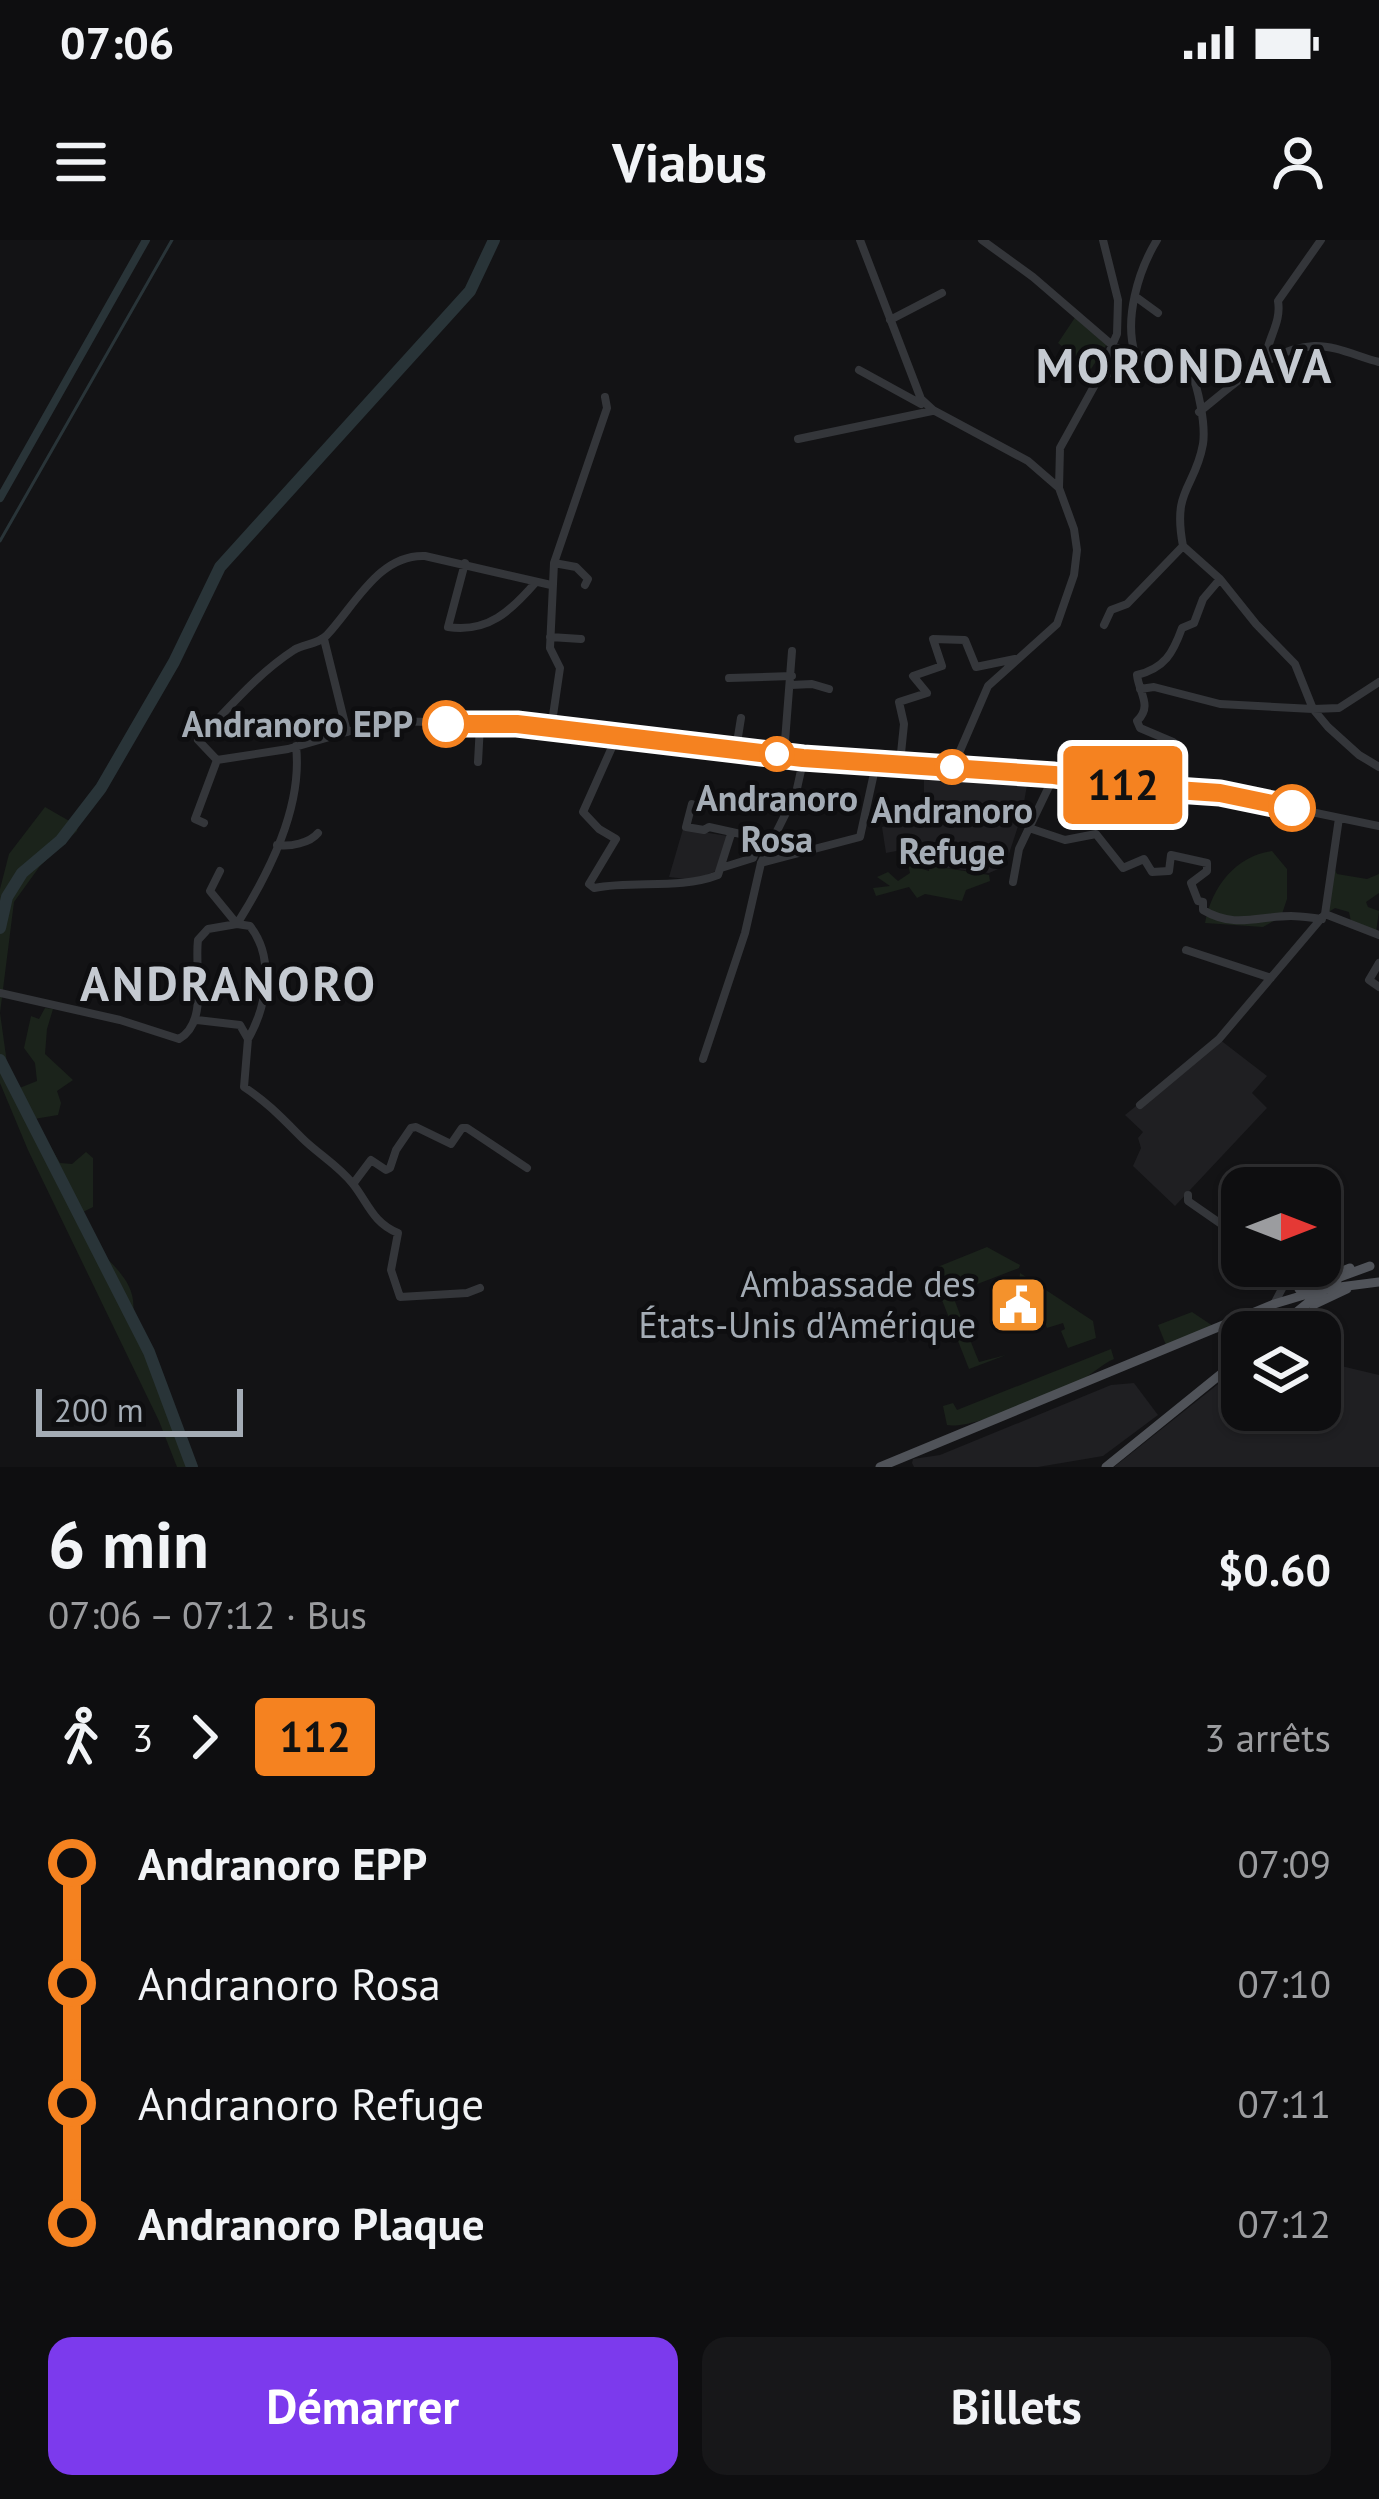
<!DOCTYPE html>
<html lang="fr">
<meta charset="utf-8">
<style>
:root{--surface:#0e0e10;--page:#171719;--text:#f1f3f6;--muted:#9b9c9f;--line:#2e2e30;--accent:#7c3aed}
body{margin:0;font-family:"PT Sans",sans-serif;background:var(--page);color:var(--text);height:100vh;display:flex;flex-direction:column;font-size:45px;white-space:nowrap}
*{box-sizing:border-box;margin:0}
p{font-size:39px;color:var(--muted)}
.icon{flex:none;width:66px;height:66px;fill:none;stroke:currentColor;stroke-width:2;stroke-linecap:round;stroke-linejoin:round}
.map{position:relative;height:1227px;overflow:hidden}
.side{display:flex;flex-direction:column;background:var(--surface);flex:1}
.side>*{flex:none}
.badge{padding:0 24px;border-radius:9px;font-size:42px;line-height:78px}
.needle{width:78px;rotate:90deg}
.fabs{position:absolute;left:1221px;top:927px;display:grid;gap:24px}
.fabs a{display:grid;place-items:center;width:120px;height:120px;border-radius:24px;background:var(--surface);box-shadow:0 3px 9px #0004,0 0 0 3px var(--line);font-size:60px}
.scale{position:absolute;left:36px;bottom:30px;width:207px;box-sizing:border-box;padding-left:12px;border:6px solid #a4acb5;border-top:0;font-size:33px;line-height:42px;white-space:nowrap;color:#a4acb5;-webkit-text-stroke:9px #0e0e10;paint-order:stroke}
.map>.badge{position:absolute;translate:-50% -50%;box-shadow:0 0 0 6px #fff}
.legs{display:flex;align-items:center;gap:18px;height:132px;padding:0 48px;font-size:39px}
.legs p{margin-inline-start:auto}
.overview{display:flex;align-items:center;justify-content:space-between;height:204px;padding:0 48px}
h1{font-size:66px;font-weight:700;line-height:90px}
.primary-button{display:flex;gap:24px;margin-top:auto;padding:24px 48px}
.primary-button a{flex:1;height:138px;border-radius:24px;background:var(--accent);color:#fff;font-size:48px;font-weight:700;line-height:138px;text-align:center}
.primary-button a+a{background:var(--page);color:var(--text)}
ul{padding:0 48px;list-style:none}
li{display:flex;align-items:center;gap:42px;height:120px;font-size:45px}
li i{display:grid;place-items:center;width:18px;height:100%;margin:0 15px;background:currentColor}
li i::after{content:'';width:30px;height:30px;margin:-15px;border:9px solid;border-radius:50%;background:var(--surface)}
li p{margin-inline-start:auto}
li:first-child i{background:linear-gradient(#0000 50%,currentColor 0)}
li:last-child i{background:linear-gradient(currentColor 50%,#0000 0)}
.status{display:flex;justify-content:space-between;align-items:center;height:84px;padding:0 60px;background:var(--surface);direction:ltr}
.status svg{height:33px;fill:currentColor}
header{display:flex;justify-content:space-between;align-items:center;height:156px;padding:0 48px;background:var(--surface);font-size:54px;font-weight:700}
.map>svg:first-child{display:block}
.built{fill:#1f1f22}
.green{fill:#1b231b}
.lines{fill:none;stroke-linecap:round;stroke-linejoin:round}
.stream{stroke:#293438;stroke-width:3}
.canal{stroke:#293438;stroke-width:8}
.river{stroke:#293438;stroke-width:12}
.minor{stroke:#34363a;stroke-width:8}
.major{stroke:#505359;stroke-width:9}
.line-1-casing{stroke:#fff;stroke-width:27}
.line-1{stroke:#f58220;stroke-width:18}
.stop-1-dot{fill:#fff;stroke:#f58220;stroke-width:6}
.labels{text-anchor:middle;stroke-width:9;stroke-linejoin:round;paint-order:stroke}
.stop-label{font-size:36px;font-weight:bold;fill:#a4acb5;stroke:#0e0e10}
.poi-label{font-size:36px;fill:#a4acb5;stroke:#0e0e10;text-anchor:end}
.district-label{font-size:48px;font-weight:bold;letter-spacing:3px;fill:#c5cad1;stroke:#0e0e10}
</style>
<div class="status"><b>07:06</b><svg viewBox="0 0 49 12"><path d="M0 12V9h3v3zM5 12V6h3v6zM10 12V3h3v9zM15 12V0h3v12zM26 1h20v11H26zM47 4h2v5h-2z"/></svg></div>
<header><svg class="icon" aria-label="menu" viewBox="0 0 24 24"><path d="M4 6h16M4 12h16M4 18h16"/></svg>Viabus<svg class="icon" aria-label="person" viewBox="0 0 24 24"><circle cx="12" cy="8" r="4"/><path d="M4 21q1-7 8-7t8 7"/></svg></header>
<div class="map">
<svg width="1379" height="1227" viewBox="0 0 1379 1227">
<rect width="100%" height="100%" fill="#131315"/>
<path class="built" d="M924 534 1027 545 1022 574 1005 626 989 633 947 628V601L886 613 882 587 924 576Z
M683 589 728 596 716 631 694 640 669 637Z
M1219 799 1267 836 1252 853 1267 868 1175 966 1133 926 1141 908 1138 898 1143 892 1125 875Z
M1320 1121 1379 1135V1227H1114L1242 1125V1170H1320Z
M1134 1143 1158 1175 1103 1216 1038 1227H914L912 1223 913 1219 940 1215 1111 1145Z"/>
<path class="green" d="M1076 76 1107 104 1091 129 1058 103Z
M45 567 78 586 77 591 40 626 14 662 0 773V649L9 614Z
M939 606 944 610 946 628 989 635 990 641 966 650 962 661 925 654 917 658 909 647 876 656 873 648 890 646 877 637 888 632 898 641 910 633 905 612 913 608 919 628 929 631 930 622 920 611Z
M1272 611 1287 629V659L1281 677 1263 687 1205 683C1212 646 1236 616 1272 611Z
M1331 622 1337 634 1367 639 1379 634V653L1366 662 1368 667 1379 671 1376 692 1352 686 1349 672 1335 668 1327 673Z
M45 768 53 769 47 789 45 814 73 840 57 851 61 863 58 875 34 879 60 923 72 924 86 912 93 918V967L81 973C85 984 89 999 97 1008 114 1027 137 1043 133 1073L194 1227H177L159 1181 28 910 0 843V773L7 823 17 849 37 841 35 823 24 808 31 776 39 779Z
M987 1007 1020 1025 1019 1028 941 1058 933 1036 935 1028Z
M1020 1033 1093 1081 1096 1098 1068 1108 1061 1091 1065 1089 1063 1083 1047 1088 1039 1068 1024 1073 1022 1066 1027 1063 1019 1043Z
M953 1056 965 1088 957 1091 960 1099 968 1095 979 1122 1006 1115 969 1129 942 1060Z
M1192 1072 1213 1086 1166 1105 1158 1085Z
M1111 1109 1114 1119C1102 1124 1093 1134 1082 1139 1057 1153 971 1190 947 1185L943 1166 953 1163 957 1170Z"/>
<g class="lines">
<path class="stream" d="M0 301 172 0"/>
<path class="canal" d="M0 258 146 0"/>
<path class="river" d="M0 688 7 657 22 633 61 600 101 548 174 422 220 327 470 51 494 0
M0 820 149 1112 192 1227"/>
<path class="minor" d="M860 0 921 159 933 170 1028 221 1058 247
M982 0 1033 37 1112 105 1135 116 1159 114 1190 129C1198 147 1206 184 1203 204 1195 249 1172 248 1183 306L1220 339 1256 384 1295 424 1313 469 1328 487 1359 515 1379 527
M1136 57 1158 73
M890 80 942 53
M1135 114C1124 79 1138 31 1157 0
M1266 123C1265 100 1282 85 1278 61L1321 0
M859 130 921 164
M1097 141 1135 116
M1199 172C1231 147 1270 108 1314 106 1334 105 1359 117 1379 122
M798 199 932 171
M465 323 448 387C488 393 511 371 536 342
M554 323 576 327 588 339 585 345
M1104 385 1111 370 1127 364 1183 306
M550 397 581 399
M324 399 347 492
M729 438 792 436
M791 445 812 444 829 449
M1140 449 1154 447 1220 464 1313 469 1339 468 1379 442
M551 489 560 428 550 408 554 323 607 168 605 157
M617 496 583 572 599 589 616 599 589 644 594 648C635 640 679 650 718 635L731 594
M736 509 741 478
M784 514 792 411
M217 520 198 500C228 469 257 434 294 410 304 404 319 404 327 395 355 365 379 314 425 316L551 345
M478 522 480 485
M900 523 904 484 899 462 927 453 913 436 942 426 933 399 965 400 976 427 1015 419
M953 527 988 446 1057 384 1074 335 1077 310 1074 289 1059 248 1060 208 1097 141 1117 94 1118 60 1103 0
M1160 549 1173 502 1140 488 1137 481C1153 466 1139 453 1137 435 1165 428 1173 413 1182 388L1194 383 1203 359 1220 339
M692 564 686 587 704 590 709 587 772 601
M204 583 195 579 217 520 288 509 385 481 517 484 804 517 1055 535 1133 547 1220 553 1379 586
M1029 588 1054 536
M277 605C290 607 310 603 318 593
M761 623 860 597 876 524
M721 628 753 618 759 602 765 605
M220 631 210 651 237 684 250 686C275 718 267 766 248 799
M1013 642 1019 609 1029 588 1065 600 1096 594 1123 628 1144 619 1152 632 1169 631 1171 615 1207 623V631L1191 643 1198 661 1203 662V670C1235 689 1258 676 1291 676 1301 676 1312 678 1322 679
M1325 674 1379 695
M1186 710 1271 738
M1379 723 1369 740 1379 747
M0 753 120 780 179 799C209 782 194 731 198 700L208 689 237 684C269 633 303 567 296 506
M197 780 240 785 248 799 244 847C267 862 282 878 302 898 318 914 338 925 353 944 368 963 373 983 398 993L391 1030 400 1057 467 1053 480 1048
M703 819 745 693 761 623 796 553 804 517
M1140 865 1219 799 1325 674 1339 578
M353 944 371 920 386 930 390 928 396 910 411 888 416 887 451 904 462 888H467L527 928
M1188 955V961L1224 986 1242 993
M1274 1064 1294 1026"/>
<path class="major" d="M1299 1049 1350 1028
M1313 1065 1347 1049
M1272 1092 1340 1037 1370 1026
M880 1227 1274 1064 1324 1049 1379 1042
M1106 1227 1242 1117"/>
</g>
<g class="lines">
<defs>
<path id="line-1" d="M446 484H517L803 518 1054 535 1132 547 1220 553 1292 568"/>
</defs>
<use href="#line-1" class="line-1-casing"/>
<use href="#line-1" class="line-1"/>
</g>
<defs>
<symbol id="civic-square" viewBox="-11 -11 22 22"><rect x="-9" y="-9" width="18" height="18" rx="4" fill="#f4922c" stroke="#0e0e10"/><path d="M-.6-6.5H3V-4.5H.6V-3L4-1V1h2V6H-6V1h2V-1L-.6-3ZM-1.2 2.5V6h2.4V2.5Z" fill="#fff"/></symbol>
</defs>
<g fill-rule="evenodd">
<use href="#civic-square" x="985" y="1032" width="66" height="66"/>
</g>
<g class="stop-1-dot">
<circle cx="446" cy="484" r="21"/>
<circle cx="777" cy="514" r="15"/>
<circle cx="952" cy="527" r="15"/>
<circle cx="1292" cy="568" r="21"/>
</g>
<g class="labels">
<g class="stop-label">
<text x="413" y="497" text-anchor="end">Andranoro EPP</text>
<text x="777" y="571">Andranoro<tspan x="777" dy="41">Rosa</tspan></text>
<text x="952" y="583">Andranoro<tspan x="952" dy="41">Refuge</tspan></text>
</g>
<g class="poi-label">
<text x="976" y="1057">Ambassade des<tspan x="976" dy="41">États-Unis d'Amérique</tspan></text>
</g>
<g class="district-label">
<text x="1185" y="143">MORONDAVA</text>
<text x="229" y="761">ANDRANORO</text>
</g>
</g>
</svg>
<div class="fabs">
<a><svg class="needle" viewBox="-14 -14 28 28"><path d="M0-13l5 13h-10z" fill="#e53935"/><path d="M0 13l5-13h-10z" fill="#9b9c9f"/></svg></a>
<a><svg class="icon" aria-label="layers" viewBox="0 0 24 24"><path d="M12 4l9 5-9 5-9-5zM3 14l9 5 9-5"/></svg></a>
</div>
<div class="scale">200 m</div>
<b class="badge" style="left:1123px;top:545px;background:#f58220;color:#111">112</b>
</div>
<section class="side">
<div class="overview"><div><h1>6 min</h1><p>07:06 – 07:12 · Bus</p></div><b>$0.60</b></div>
<div class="legs"><svg class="icon" aria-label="walk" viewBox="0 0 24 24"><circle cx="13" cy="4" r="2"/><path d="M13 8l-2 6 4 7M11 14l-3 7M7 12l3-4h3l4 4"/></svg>3<svg class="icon" aria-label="forward" viewBox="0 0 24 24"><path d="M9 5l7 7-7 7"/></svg><b class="badge" style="background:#f58220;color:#111">112</b><p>3 arrêts</p></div>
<ul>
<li><i style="color:#f58220"></i><b>Andranoro EPP</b><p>07:09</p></li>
<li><i style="color:#f58220"></i><span>Andranoro Rosa</span><p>07:10</p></li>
<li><i style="color:#f58220"></i><span>Andranoro Refuge</span><p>07:11</p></li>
<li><i style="color:#f58220"></i><b>Andranoro Plaque</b><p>07:12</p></li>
</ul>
<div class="primary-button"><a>Démarrer</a><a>Billets</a></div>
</section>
